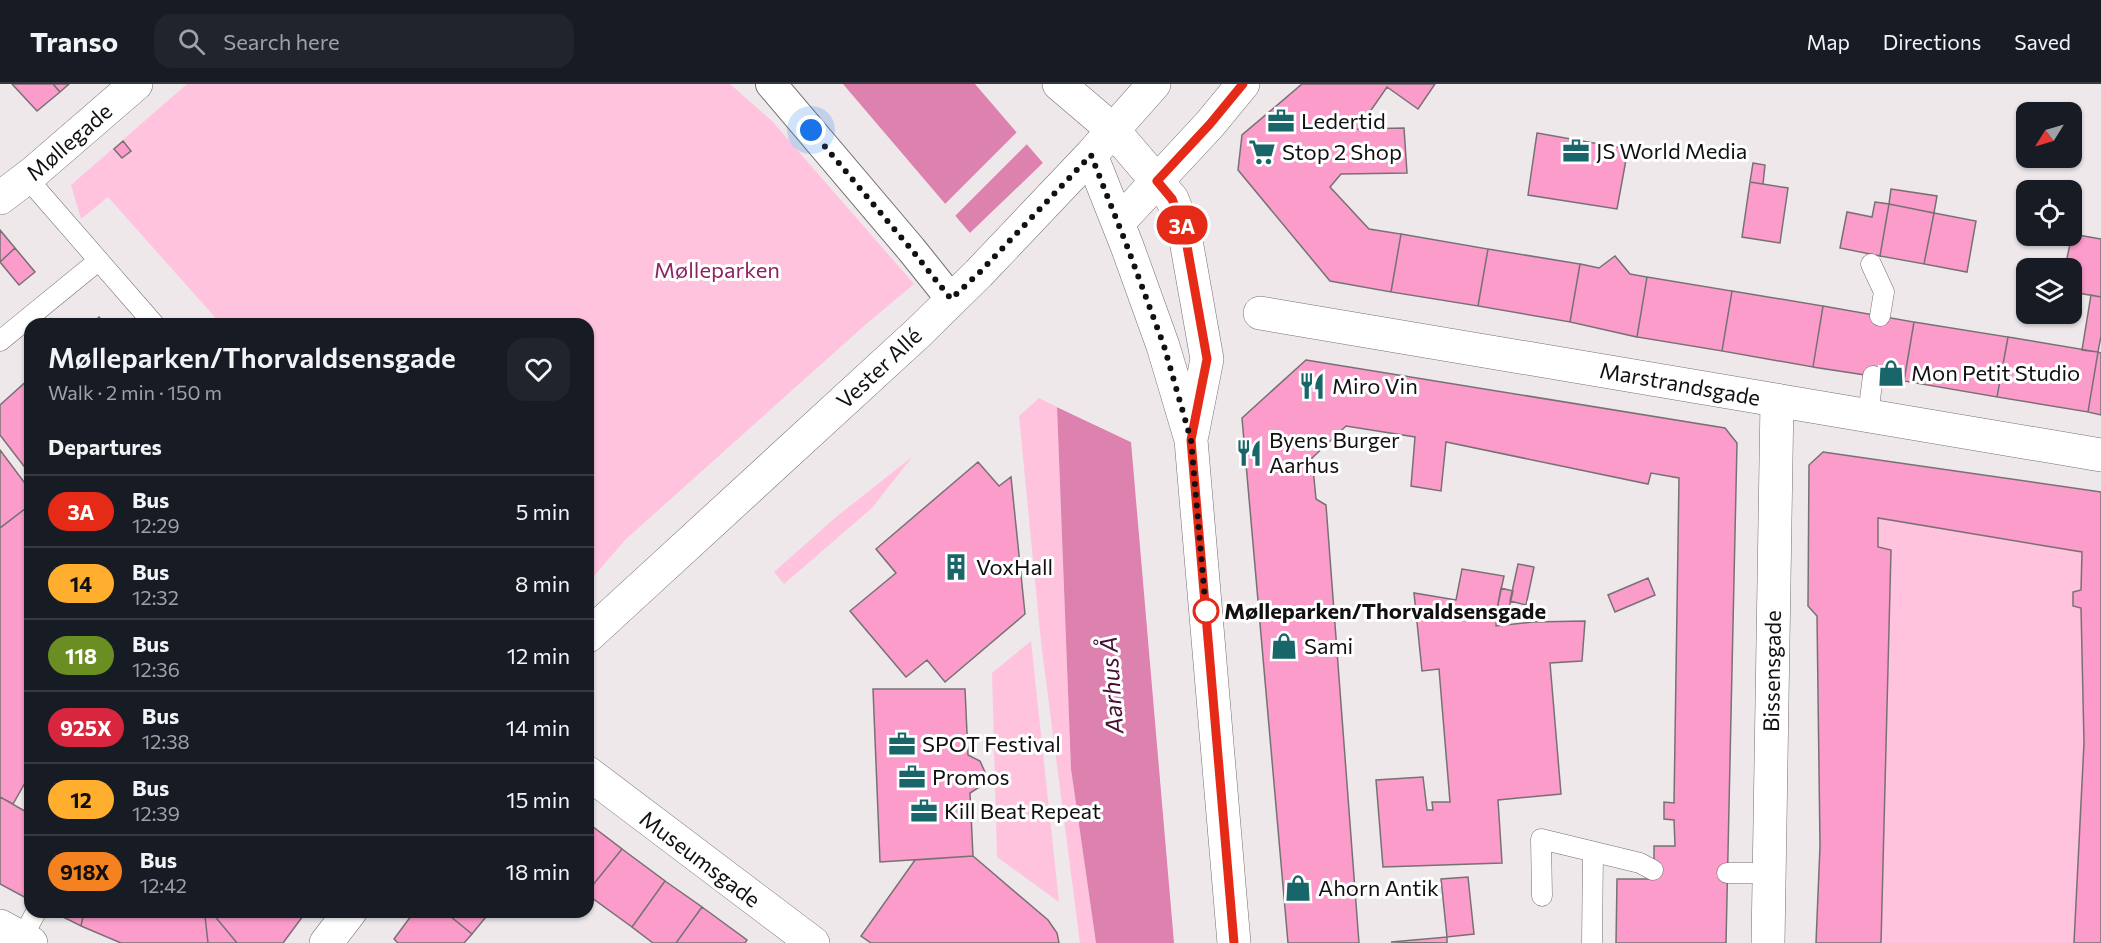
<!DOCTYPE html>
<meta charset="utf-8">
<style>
:root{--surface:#171b24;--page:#20242c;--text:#f1f3f6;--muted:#9ea1a6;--line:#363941}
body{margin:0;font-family:Commissioner,sans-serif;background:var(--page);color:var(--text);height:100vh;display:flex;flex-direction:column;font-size:22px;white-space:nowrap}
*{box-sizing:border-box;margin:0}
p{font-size:20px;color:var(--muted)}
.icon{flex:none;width:33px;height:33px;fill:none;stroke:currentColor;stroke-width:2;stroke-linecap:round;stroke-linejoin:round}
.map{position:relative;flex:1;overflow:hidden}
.sheet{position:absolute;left:24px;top:234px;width:570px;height:600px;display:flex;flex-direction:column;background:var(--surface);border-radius:18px;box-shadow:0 2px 4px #0004}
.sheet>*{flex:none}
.badge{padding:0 12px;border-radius:20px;font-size:21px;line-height:39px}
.needle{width:39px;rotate:233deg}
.controls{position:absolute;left:2016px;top:18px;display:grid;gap:12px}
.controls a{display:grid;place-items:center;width:66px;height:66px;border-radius:12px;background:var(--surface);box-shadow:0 2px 4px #0004;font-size:30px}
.you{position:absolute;width:30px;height:30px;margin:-15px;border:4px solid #fff;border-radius:50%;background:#1a73e8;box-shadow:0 0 0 9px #1a73e833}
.map>.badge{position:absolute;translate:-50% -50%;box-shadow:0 0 0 3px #fff}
h2{padding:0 24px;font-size:22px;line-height:54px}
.round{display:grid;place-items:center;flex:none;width:63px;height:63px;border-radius:18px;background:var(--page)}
.summary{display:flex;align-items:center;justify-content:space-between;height:102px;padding:0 24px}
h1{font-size:28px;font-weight:600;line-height:45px}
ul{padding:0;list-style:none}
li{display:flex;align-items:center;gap:18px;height:72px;padding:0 24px;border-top:2px solid var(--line)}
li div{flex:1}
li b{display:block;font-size:22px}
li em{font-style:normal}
li .badge{min-width:66px;font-weight:700;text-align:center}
header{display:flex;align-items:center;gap:36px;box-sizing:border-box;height:84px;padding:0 30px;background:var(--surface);border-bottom:2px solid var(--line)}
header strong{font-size:28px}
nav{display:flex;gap:33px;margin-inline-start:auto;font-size:21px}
.search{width:420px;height:54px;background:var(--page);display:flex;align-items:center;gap:15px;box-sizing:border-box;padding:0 21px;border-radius:18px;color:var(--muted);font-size:22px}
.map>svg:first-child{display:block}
.green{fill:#ffc3de}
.water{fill:#dd81af}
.pier{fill:#eee8eb}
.building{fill:#fb9ccb;stroke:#777174;stroke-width:1.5}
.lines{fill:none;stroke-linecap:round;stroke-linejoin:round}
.service-casing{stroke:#746f71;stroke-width:21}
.pedestrian-casing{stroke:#746f71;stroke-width:32}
.minor-casing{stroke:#746f71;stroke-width:34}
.tertiary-casing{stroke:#746f71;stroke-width:34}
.service{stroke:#fff;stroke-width:20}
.pedestrian{stroke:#fff;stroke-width:30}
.minor{stroke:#fff;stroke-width:33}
.tertiary{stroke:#fff;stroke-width:33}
.line-casing{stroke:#fff;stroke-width:14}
.line{stroke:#e52b18;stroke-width:9}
.walk{stroke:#121011;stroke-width:6;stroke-dasharray:0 10.8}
.stop-dot{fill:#fff;stroke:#e52b18;stroke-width:3}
.labels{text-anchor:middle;stroke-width:6;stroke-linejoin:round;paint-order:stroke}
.poi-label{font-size:22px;fill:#121011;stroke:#fff;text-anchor:start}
.street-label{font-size:22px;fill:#121011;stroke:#fff}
.park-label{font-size:22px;fill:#8f2362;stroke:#fff}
.stop-label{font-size:22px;font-weight:bold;fill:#121011;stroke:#fff;text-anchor:start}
.water-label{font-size:24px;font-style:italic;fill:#491031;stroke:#fff}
</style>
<header>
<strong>Transo</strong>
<div class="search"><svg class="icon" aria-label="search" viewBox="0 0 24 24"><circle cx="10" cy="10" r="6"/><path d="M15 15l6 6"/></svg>Search here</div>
<nav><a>Map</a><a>Directions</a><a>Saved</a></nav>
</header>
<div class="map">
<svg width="2101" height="859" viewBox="0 0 2101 859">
<rect width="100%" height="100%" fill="#eee8eb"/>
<path class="green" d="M187 0H730L772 37 914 200 865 241 625 456 588 499V240H221L108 113 81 135 71 101Z
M1039 314 1057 323 1071 685 1096 859H1080L1041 558 1019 332Z
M912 373 872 424 784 500 774 488 836 433Z
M1878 434 2082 468 2081 506 2073 509V522L2081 524 2084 659 2074 859H1881L1891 466 1878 463Z
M1031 557 1059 818 997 773 992 589Z"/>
<path class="water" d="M843 0H975L1043 79 970 149Z
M1057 323 1131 358 1174 859H1096L1071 685Z"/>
<path class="pier" d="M1019 46 1029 58 953 134 943 122Z
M1043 79 1045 81 972 151 970 149Z
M1056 321 1130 354 1131 358 1057 323Z"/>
<path class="building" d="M12 0H53L60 8 37 27Z
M53 0H69L60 8Z
M1302 0H1435L1418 25 1387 3 1358 45 1404 44 1407 89 1341 90 1330 103 1369 145 1401 150 1391 208 1330 197 1238 86 1242 51Z
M1537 49 1628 65 1617 125 1528 111Z
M123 57 131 67 122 74 114 65Z
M1753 79 1765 81 1763 100 1750 98Z
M1750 98 1788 104 1780 159 1742 153Z
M1891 105 1937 112 1934 129 1889 120Z
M1875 118 1889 120 1880 172 1840 164 1847 128 1872 133Z
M1889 120 1934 129 1924 180 1880 172Z
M1934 129 1976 137 1967 188 1924 180Z
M0 146 15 164 0 178Z
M1401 150 1488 165 1478 222 1391 208Z
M2072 150 2101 155V213L2072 208V184H2065Z
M15 164 35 188 19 201 0 178Z
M1488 165 1580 180 1570 238 1478 222Z
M1615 172 1630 190 1647 193 1637 253 1570 238 1580 180 1599 184Z
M1647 193 1732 207 1722 267 1637 253Z
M1732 207 1823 222 1813 283 1722 267Z
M2091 211 2101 213V252L2098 268 2082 266Z
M1823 222 1914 238 1904 297 1813 283Z
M99 233 105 240H92Z
M1914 238 2008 253 1997 313 1904 297Z
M2008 253 2098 268 2088 328 1997 313Z
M2098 268 2101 269V331L2088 328Z
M1306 276 1725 344 1737 359 1726 859H1616L1617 795H1654V762H1675L1674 736 1664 735V718L1674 719 1679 394 1651 389 1648 400 1446 358 1441 407 1411 402 1415 353 1346 342 1312 374 1316 415 1326 421 1359 859H1288L1242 334Z
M30 294V390L0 351V321Z
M0 366 30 406V421L0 444Z
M1823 368 2101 408V859H2074L2084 659 2081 524 2073 522V508L2081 506 2082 468 1878 434V463L1891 466 1881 859H1816L1820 762 1817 532 1808 522 1809 381Z
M978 378 999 402 1011 393 1025 530 945 598 927 576 906 593 850 527 896 489 876 465Z
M30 421V690L13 720 0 713V444Z
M1518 480 1534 483 1526 521 1510 517Z
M1462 485 1504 492 1497 525 1496 542 1532 538 1585 537 1582 577 1550 579 1561 710 1498 716 1502 779 1383 783 1376 696 1423 693 1427 726H1433L1432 718H1450L1439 585 1422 587 1414 509 1456 516Z
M1648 494 1655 511 1615 528 1608 511Z
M1501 504 1513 507 1508 528 1497 525Z
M873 605H965L968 671 980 677 985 688 981 702 970 709 973 772 880 778Z
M0 713 30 730V812L28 815 0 800Z
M588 739 622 765 588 807Z
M622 765 665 797 632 843 588 811V807Z
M973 772 1048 836 1057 849 1059 859H871L861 852 915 776Z
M1468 793 1474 850 1447 853 1441 795Z
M665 797 702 823 676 859H653L632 843Z
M702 823 747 856 745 859H676Z
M53 828H84L81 842Z
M84 828H197L205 832 208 859H121L81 842Z
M214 828H306L283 859H237L213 830Z
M414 828H445L472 850 464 859H398L394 855Z
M445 828H490L472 850Z
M213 830 237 859H208L205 832Z
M1447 853V859L1391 858Z"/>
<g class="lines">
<defs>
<path id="service" d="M27 94 154 240
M1871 180 1884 208 1880 232
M0 257 98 177
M1868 331 1873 292
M1727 789H1769
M1542 812 1541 755 1640 779 1653 786
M22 854 36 828
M1592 859 1593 768"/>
<path id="pedestrian" d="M771 0 911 165 951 215"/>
<path id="minor" d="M1059 0 1113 46
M0 114 33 89 136 0
M1260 229 2101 371
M588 689 813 859
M0 842 31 859
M1768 859 1777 316"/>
<path id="tertiary" d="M1113 46 1172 115 1184 145 1207 275 1192 351
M1091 71 1127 162 1163 262 1191 356 1234 859
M1118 139 1210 40 1243 0
M588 552 919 248 979 189 1091 71 1154 0
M326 859 350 828"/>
</defs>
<use href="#service" class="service-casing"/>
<use href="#pedestrian" class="pedestrian-casing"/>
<use href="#minor" class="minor-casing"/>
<use href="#tertiary" class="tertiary-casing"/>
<use href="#service" class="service"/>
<use href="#pedestrian" class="pedestrian"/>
<use href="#minor" class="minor"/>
<use href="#tertiary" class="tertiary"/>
</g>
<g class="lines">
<defs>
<path id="line" d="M1234 859 1191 356 1207 275 1184 145 1172 115 1157 97 1210 40 1243 0"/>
</defs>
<use href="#line" class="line-casing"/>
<use href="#line" class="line"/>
<path class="walk" d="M811 46 911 165 951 215 979 189 1091 71 1127 162 1164 262 1191 356 1206 527"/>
</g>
<defs>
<symbol id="office-bare" viewBox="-9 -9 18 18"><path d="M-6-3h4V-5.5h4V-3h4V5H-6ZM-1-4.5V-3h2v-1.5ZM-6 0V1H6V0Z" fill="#18666a" stroke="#fff" stroke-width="2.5" paint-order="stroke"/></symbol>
<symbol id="supermarket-bare" viewBox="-9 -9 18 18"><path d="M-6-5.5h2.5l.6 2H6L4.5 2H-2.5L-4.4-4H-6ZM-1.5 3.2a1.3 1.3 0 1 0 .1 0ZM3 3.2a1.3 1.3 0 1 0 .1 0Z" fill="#18666a" stroke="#fff" stroke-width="2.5" paint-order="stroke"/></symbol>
<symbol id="shop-bare" viewBox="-9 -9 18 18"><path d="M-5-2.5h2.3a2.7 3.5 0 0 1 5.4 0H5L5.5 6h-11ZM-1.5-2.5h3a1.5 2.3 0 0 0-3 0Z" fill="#18666a" stroke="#fff" stroke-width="2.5" paint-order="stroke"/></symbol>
<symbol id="restaurant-bare" viewBox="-9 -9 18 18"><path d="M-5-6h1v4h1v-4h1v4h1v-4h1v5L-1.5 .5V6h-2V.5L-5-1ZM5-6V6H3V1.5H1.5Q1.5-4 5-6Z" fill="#18666a" stroke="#fff" stroke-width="2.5" paint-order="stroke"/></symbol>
<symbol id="building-bare" viewBox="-9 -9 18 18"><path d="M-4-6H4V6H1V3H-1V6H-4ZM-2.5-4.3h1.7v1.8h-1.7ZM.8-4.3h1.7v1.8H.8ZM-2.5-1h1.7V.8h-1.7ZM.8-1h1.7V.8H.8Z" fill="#18666a" stroke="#fff" stroke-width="2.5" paint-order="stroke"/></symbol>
</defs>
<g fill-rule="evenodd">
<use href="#office-bare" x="1262" y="18" width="38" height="38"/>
<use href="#office-bare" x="1557" y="48" width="38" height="38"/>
<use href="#supermarket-bare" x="1243" y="49" width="38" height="38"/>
<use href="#shop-bare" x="1872" y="270" width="38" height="38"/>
<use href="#restaurant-bare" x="1293" y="283" width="38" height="38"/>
<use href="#restaurant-bare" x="1230" y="350" width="38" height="38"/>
<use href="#building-bare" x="937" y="464" width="38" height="38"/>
<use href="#shop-bare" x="1265" y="543" width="38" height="38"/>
<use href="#office-bare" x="883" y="641" width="38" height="38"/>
<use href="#office-bare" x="893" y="674" width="38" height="38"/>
<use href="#office-bare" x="905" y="708" width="38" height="38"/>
<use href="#shop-bare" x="1279" y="785" width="38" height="38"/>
</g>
<circle class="stop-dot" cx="1206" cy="527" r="12"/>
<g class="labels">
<g class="poi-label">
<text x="1301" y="45">Ledertid</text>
<text x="1596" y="75">JS World Media</text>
<text x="1282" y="76">Stop 2 Shop</text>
<text x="1911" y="297">Mon Petit Studio</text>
<text x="1332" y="310">Miro Vin</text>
<text x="1269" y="364">Byens Burger<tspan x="1269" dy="25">Aarhus</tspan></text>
<text x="976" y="491">VoxHall</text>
<text x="1304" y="570">Sami</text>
<text x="922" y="668">SPOT Festival</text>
<text x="932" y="701">Promos</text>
<text x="944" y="735">Kill Beat Repeat</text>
<text x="1318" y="812">Ahorn Antik</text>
</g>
<g class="street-label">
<text transform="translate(69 58) rotate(-41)" y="8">Møllegade</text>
<text transform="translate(879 284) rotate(-43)" y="8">Vester Allé</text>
<text transform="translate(1680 300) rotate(10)" y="8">Marstrandsgade</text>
<text transform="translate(1772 587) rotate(-89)" y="8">Bissensgade</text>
<text transform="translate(700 775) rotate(37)" y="8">Museumsgade</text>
</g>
<g class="park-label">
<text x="717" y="194">Mølleparken</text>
</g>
<g class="stop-label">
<text x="1224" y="535">Mølleparken/Thorvaldsensgade</text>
</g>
<g class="water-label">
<text transform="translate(1112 601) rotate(-94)" y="8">Aarhus Å</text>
</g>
</g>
</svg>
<div class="controls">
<a><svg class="needle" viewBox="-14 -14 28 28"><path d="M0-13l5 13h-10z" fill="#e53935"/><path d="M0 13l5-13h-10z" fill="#9ea1a6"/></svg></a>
<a><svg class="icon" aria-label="locate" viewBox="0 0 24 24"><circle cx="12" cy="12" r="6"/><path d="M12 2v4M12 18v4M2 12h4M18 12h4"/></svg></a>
<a><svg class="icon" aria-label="layers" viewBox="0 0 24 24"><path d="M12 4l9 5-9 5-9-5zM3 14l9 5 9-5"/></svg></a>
</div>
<div class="you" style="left:811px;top:46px"></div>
<b class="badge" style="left:1182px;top:141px;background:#e52b18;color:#fff">3A</b>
<section class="sheet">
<div class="summary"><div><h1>Mølleparken/Thorvaldsensgade</h1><p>Walk · 2 min · 150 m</p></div><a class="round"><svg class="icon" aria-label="heart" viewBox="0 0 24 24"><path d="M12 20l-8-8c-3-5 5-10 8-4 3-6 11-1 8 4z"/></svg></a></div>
<h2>Departures</h2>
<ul>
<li><span class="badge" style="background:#e52b18;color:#fff">3A</span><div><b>Bus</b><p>12:29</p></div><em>5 min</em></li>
<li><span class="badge" style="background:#ffae2d;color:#111">14</span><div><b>Bus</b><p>12:32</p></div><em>8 min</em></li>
<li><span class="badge" style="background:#6b8e23;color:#fff">118</span><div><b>Bus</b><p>12:36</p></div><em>12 min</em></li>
<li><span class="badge" style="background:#d7263d;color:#fff">925X</span><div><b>Bus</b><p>12:38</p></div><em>14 min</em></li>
<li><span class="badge" style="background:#ffae2d;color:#111">12</span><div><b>Bus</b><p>12:39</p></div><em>15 min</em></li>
<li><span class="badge" style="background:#f58220;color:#111">918X</span><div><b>Bus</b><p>12:42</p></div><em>18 min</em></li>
</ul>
</section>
</div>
